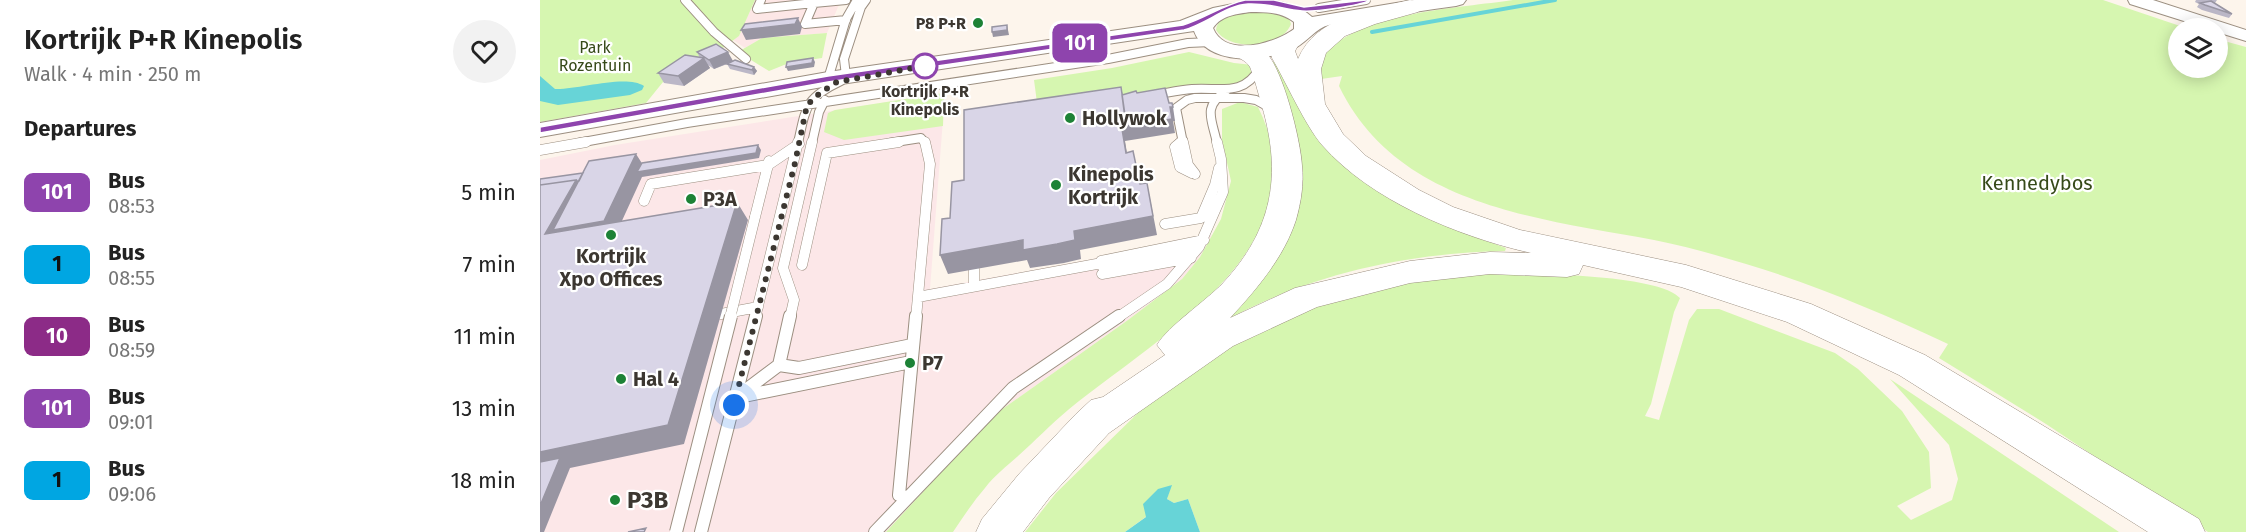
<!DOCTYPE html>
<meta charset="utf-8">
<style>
:root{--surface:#fff;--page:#f2f2f2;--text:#222;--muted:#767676}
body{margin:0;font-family:"Fira Sans",sans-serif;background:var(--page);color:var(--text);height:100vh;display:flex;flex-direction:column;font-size:22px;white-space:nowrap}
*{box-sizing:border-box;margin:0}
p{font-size:20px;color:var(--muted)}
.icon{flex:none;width:33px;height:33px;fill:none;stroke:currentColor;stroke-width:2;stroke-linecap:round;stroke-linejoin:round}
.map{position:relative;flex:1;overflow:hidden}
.drawer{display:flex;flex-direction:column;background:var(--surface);width:540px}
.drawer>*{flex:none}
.badge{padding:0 12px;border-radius:9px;font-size:21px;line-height:39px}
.buttons{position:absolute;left:1628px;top:18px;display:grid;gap:12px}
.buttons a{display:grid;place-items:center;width:60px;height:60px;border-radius:50%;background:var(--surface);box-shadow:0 3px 15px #0003;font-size:30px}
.you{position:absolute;width:30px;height:30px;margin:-15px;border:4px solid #fff;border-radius:50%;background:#1a73e8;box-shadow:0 0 0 9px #1a73e833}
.map>.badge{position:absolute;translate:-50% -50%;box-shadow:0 0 0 3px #fff}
h2{padding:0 24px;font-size:22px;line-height:54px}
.round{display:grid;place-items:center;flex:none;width:63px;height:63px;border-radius:32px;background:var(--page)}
.headline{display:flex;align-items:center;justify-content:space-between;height:102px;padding:0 24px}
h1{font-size:28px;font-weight:600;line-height:45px}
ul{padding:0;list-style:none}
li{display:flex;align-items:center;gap:18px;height:72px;padding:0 24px}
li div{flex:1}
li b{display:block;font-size:22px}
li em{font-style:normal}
li .badge{min-width:66px;font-weight:700;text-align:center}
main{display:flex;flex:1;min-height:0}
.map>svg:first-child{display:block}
.commercial{fill:#fce7e8}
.industrial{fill:#fde7e6}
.green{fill:#d6f6b0}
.water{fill:#67d4d7}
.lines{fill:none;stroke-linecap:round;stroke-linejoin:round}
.stream{stroke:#67d4d7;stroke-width:4}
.service-far2-casing{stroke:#9c8f81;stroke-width:10}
.service-far1-casing{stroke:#9c8f81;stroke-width:11}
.service-casing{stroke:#9c8f81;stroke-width:14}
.tertiary-casing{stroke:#9c8f81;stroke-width:2}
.secondary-casing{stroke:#9c8f81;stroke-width:2}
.motorway-casing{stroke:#9c8f81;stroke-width:1}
.service-far2{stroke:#fff;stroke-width:8}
.service-far1{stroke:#fff;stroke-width:10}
.service{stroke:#fff;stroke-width:12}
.tertiary{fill:#fff;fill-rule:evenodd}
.secondary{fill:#fff;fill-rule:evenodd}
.motorway{fill:#fff;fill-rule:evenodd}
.service-bridge-far1-casing{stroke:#9c8f81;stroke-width:11;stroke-linecap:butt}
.service-bridge-casing{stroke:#9c8f81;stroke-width:14;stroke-linecap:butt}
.service-bridge-far1{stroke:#fff;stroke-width:10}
.service-bridge{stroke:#fff;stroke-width:12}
.wall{fill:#bbb7c7}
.shaded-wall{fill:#9895a2}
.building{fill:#d9d5e7;stroke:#9895a2;stroke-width:1.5}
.line{fill:#8e44ad;stroke:#fff;stroke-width:1.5}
.walk{stroke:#3c3731;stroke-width:6;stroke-dasharray:0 10.8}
.poi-dot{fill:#1d8236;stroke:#fff;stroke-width:2}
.stop-dot{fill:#fff;stroke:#8e44ad;stroke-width:3}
.labels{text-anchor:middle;stroke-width:4.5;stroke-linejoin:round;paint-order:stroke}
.far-poi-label{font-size:16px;font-weight:bold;fill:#3c3731;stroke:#fff;text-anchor:end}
.far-park-label{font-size:16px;fill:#364a19;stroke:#fff}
.far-stop-label{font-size:16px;font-weight:bold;fill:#3c3731;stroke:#fff}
.poi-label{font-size:20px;font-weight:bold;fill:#3c3731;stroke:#fff;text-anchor:start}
.park-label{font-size:20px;fill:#364a19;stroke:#fff}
.near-poi-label{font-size:24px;font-weight:bold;fill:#3c3731;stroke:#fff;text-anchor:start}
</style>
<main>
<section class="drawer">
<div class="headline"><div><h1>Kortrijk P+R Kinepolis</h1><p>Walk · 4 min · 250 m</p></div><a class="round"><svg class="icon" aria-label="heart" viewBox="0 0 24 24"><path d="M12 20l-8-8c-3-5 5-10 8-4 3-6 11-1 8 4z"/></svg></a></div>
<h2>Departures</h2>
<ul>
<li><span class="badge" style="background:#8e44ad;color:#fff">101</span><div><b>Bus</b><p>08:53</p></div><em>5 min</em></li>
<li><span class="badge" style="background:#00a6e2;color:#111">1</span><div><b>Bus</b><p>08:55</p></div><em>7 min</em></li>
<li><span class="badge" style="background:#8c2b87;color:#fff">10</span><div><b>Bus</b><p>08:59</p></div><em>11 min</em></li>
<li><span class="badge" style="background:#8e44ad;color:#fff">101</span><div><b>Bus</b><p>09:01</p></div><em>13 min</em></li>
<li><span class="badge" style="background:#00a6e2;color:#111">1</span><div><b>Bus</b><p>09:06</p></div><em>18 min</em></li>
</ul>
</section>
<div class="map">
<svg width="1706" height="532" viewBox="0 0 1706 532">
<rect width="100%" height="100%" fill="#fdf5ec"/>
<path class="commercial" d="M405 93 390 289 623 246 635 240 672 235 660 257 642 279 588 320 454 415 346 532H0V160L75 145Z"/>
<path class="industrial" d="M215 0H301L287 33 222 38 205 48 193 40 199 36Z"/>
<path class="green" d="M0 0H215L199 36 180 50 123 82 106 103 0 122Z
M973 0H1563L1646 28H1638V68H1677V39L1706 47V532H1668L1506 424 1399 358 1408 344C1342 313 1276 285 1206 264 1176 255 1145 246 1114 240 997 218 857 206 799 86L802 76 774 80C778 73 780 61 785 55 817 12 921 8 973 0Z
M723 7 749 18 751 24C742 49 689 52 676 30 678 12 709 11 723 7Z
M287 33 282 58 249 63 229 71 198 52 222 38Z
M649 52 694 63 713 65 714 68 710 69 712 74 698 85H657L498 110 494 80 572 68Z
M738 61 765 113 906 226 966 248 965 251C867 253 769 274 683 322L737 254 727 63Z
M404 93 403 126 304 140 284 132 288 113 295 110Z
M700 102 718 107C787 245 616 338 528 410 511 424 495 441 478 456 467 466 454 476 445 488 433 502 423 517 413 532H346L454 415 588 320 642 279 660 257 681 219 691 181 682 140V109Z
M930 273C969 273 1117 272 1140 298L1134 312 1111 404 1105 416 1119 420 1149 320 1157 309H1179L1295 353 1318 369 1362 411 1389 452 1391 488 1357 506 1371 520 1412 500 1418 479 1409 445 1350 379 1579 532H660L648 499 634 503 627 499 631 485 607 516 585 532H485L516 493 603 408 643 374 734 323 798 298 855 283Z"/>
<path class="water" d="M0 76 15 89C37 90 86 74 104 86L102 90 90 95 18 105 0 101Z
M632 485 627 499 634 503 648 499 660 532H585L606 517 603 504 618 489Z"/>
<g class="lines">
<path class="stream" d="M832 32 1015 0"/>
<defs>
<path id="service-far2" d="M145 0 174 32 206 59
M221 0 217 9 274 3
M306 0 274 3 265 24 306 20
M779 8 826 0
M306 76 304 59 321 7 326 0
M288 79 306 19 317 0
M614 95C627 93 639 90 652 89 681 87 703 97 720 68
M38 143 147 123 568 59 648 43 671 42
M258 143C266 107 265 98 301 81
M272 143 279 112 285 100
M349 143 381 138 385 143
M639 143 643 140
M643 143 636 108 647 100 655 98H704L716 100 732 109
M677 143C672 119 662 107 686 91"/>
<path id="service-far1" d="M641 142 635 147 640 167 652 173
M643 142 648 165 655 174
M0 150 46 142
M104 201 111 184 228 165 259 144
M215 217 229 161
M625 224 661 218 675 185 679 168
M659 247 562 266 561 261 664 240
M262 265 287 153 359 142
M434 269V286
M562 274 651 258
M378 297 562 263
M181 314 218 307
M215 318 258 142
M250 318 254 300 243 268 272 142
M376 318 390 164 385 142
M577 318 627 284 659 247 683 192 681 159 677 142"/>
<path id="service" d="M239 365 259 368 372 345
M199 397 371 362
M195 398 239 365 250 316
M366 497 359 495 376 316
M161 532 216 316
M335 532 473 388 579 316"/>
<path id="tertiary" d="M1588 0H1613L1706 30V41L1677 32V28H1666L1590 4Z"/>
<path id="secondary" d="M713 0C734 0 756 2 772 17L874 0H926L923 4 916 6C887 10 859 14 830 19 817 21 802 21 789 25 776 28 767 42 755 48 727 62 667 67 654 31L288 86 0 137V123L288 72 640 21 673 8ZM711 12C726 12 741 12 754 22V29C734 44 685 58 673 28 682 15 697 14 711 12Z"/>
<path id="motorway" d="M870 0 878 2 882 7 878 12 835 24 805 36 786 53 781 69 785 104 803 134 826 156 879 190 913 207 980 230 1146 265 1271 304 1385 355 1659 519 1665 532H1608L1359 375 1247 322 1141 287 1043 265 1039 274 1027 277 950 274 870 283 777 307 693 346 569 433 509 498 483 532H436L442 519 479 474 536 414 551 400 563 397 625 355 617 345C628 326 666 301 683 283 733 229 742 175 722 106 718 93 715 79 710 67 706 60 698 59 693 52L697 47C706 44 715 45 723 50 742 63 761 142 762 166 764 184 761 202 756 220 744 257 717 289 690 318L755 288 870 261 950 252 991 253C920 237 831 201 782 145 765 125 746 82 732 58L730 50C737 39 742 35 756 39L759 44 755 51 758 59C776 16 830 10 870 0Z"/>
</defs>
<use href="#service-far2" class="service-far2-casing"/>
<use href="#service-far1" class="service-far1-casing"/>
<use href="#service" class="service-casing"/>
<use href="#tertiary" class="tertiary-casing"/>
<use href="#secondary" class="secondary-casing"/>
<use href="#motorway" class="motorway-casing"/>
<use href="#service-far2" class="service-far2"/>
<use href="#service-far1" class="service-far1"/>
<use href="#service" class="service"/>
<use href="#tertiary" class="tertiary"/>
<use href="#secondary" class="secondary"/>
<use href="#motorway" class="motorway"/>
<defs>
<path id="service-bridge-far1" d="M190 318 215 217"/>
<path id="service-bridge" d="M136 532 191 316"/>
</defs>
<use href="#service-bridge-far1" class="service-bridge-far1-casing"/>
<use href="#service-bridge" class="service-bridge-casing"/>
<use href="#service-bridge-far1" class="service-bridge-far1"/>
<use href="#service-bridge" class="service-bridge"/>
</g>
<path class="wall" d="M1656 0H1677L1675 3 1692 14 1689 18 1662 10 1657 7 1659 4 1655 2Z
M157 52 214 67 217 71 214 75 190 69 187 64 190 63 174 69 168 65 170 68 144 86 124 83 118 73 160 58Z"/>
<path class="shaded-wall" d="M258 18 262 27 260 34 206 40 201 30Z
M467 25 469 35 453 37 452 32Z
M188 52 193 61 174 69 169 60Z
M164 58 170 68 144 86 138 76Z
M273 58 275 62 274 67 248 71 246 67Z
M214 67 217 71 214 75 212 70Z
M581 87 585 105 633 107 635 121H633L635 133 585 141 590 171 586 153 581 123Z
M218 145 221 150 219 158 102 177 75 236 5 234 36 180 96 154 105 168Z
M607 183 617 235 540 250 541 259 524 263 490 268 487 260 408 274 400 255 534 231Z
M197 202 208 220 144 444 30 468 4 532H0V452Z"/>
<path class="building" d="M1671 1 1692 14 1665 5 1660 3Z
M258 18 255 24 201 30 205 24Z
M467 25V30L452 32V27Z
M176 44 188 52 169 60 157 52Z
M145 55 164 58 138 76 118 73Z
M273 58 272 63 246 67 247 62Z
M195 60 214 67 212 70 187 64Z
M581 87 586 122 581 123 586 153 593 151 600 184 607 183 613 216 534 231 535 240 517 244 483 250V240L400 255 402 219 410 218 412 182 424 180V110Z
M625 88 629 103H632L633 107H630L632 119 586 126 582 95 596 91 597 93Z
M218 145 216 153 97 172 102 163Z
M96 154 64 221 13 230 49 161Z
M43 173 39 181H37L36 180 0 185V179Z
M36 180 5 234 197 202 128 425 0 452V185Z
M20 458 0 506V462Z
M106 528 104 532H88Z"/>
<path class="line" d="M705 0H734L764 7 826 0H830C821 6 774 12 762 11 743 9 728 3 708 4 687 5 666 24 644 30L288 82 0 133V127L288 76 643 25C666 18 682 5 705 0Z"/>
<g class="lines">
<path class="walk" d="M194 405 255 163 267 105 280 93 297 82 390 65 385 66"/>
</g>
<g class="poi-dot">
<circle cx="438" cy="23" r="6"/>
<circle cx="530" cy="118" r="6"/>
<circle cx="516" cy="185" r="6"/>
<circle cx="151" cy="199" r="6"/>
<circle cx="71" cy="235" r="6"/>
<circle cx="370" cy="363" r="6"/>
<circle cx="81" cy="379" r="6"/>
<circle cx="75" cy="500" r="6"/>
</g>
<circle class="stop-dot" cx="385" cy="66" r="12"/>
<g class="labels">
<g class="far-poi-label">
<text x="426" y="29">P8 P+R</text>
</g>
<g class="far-park-label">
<text x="55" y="53">Park<tspan x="55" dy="18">Rozentuin</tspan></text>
</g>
<g class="far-stop-label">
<text x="385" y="97">Kortrijk P+R<tspan x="385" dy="18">Kinepolis</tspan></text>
</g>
<g class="poi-label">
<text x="542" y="125">Hollywok</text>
<text x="528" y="181">Kinepolis<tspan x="528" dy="23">Kortrijk</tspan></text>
<text x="163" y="206">P3A</text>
<text x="71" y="263" text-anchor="middle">Kortrijk<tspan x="71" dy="23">Xpo Offices</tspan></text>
<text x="382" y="370">P7</text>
<text x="93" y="386">Hal 4</text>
</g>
<g class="park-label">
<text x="1497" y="190">Kennedybos</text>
</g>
<g class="near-poi-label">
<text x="87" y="508">P3B</text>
</g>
</g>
</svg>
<div class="buttons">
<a><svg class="icon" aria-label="layers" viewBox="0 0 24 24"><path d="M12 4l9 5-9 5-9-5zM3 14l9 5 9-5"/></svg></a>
</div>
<div class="you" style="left:194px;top:405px"></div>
<b class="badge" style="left:540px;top:43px;background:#8e44ad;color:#fff">101</b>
</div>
</main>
